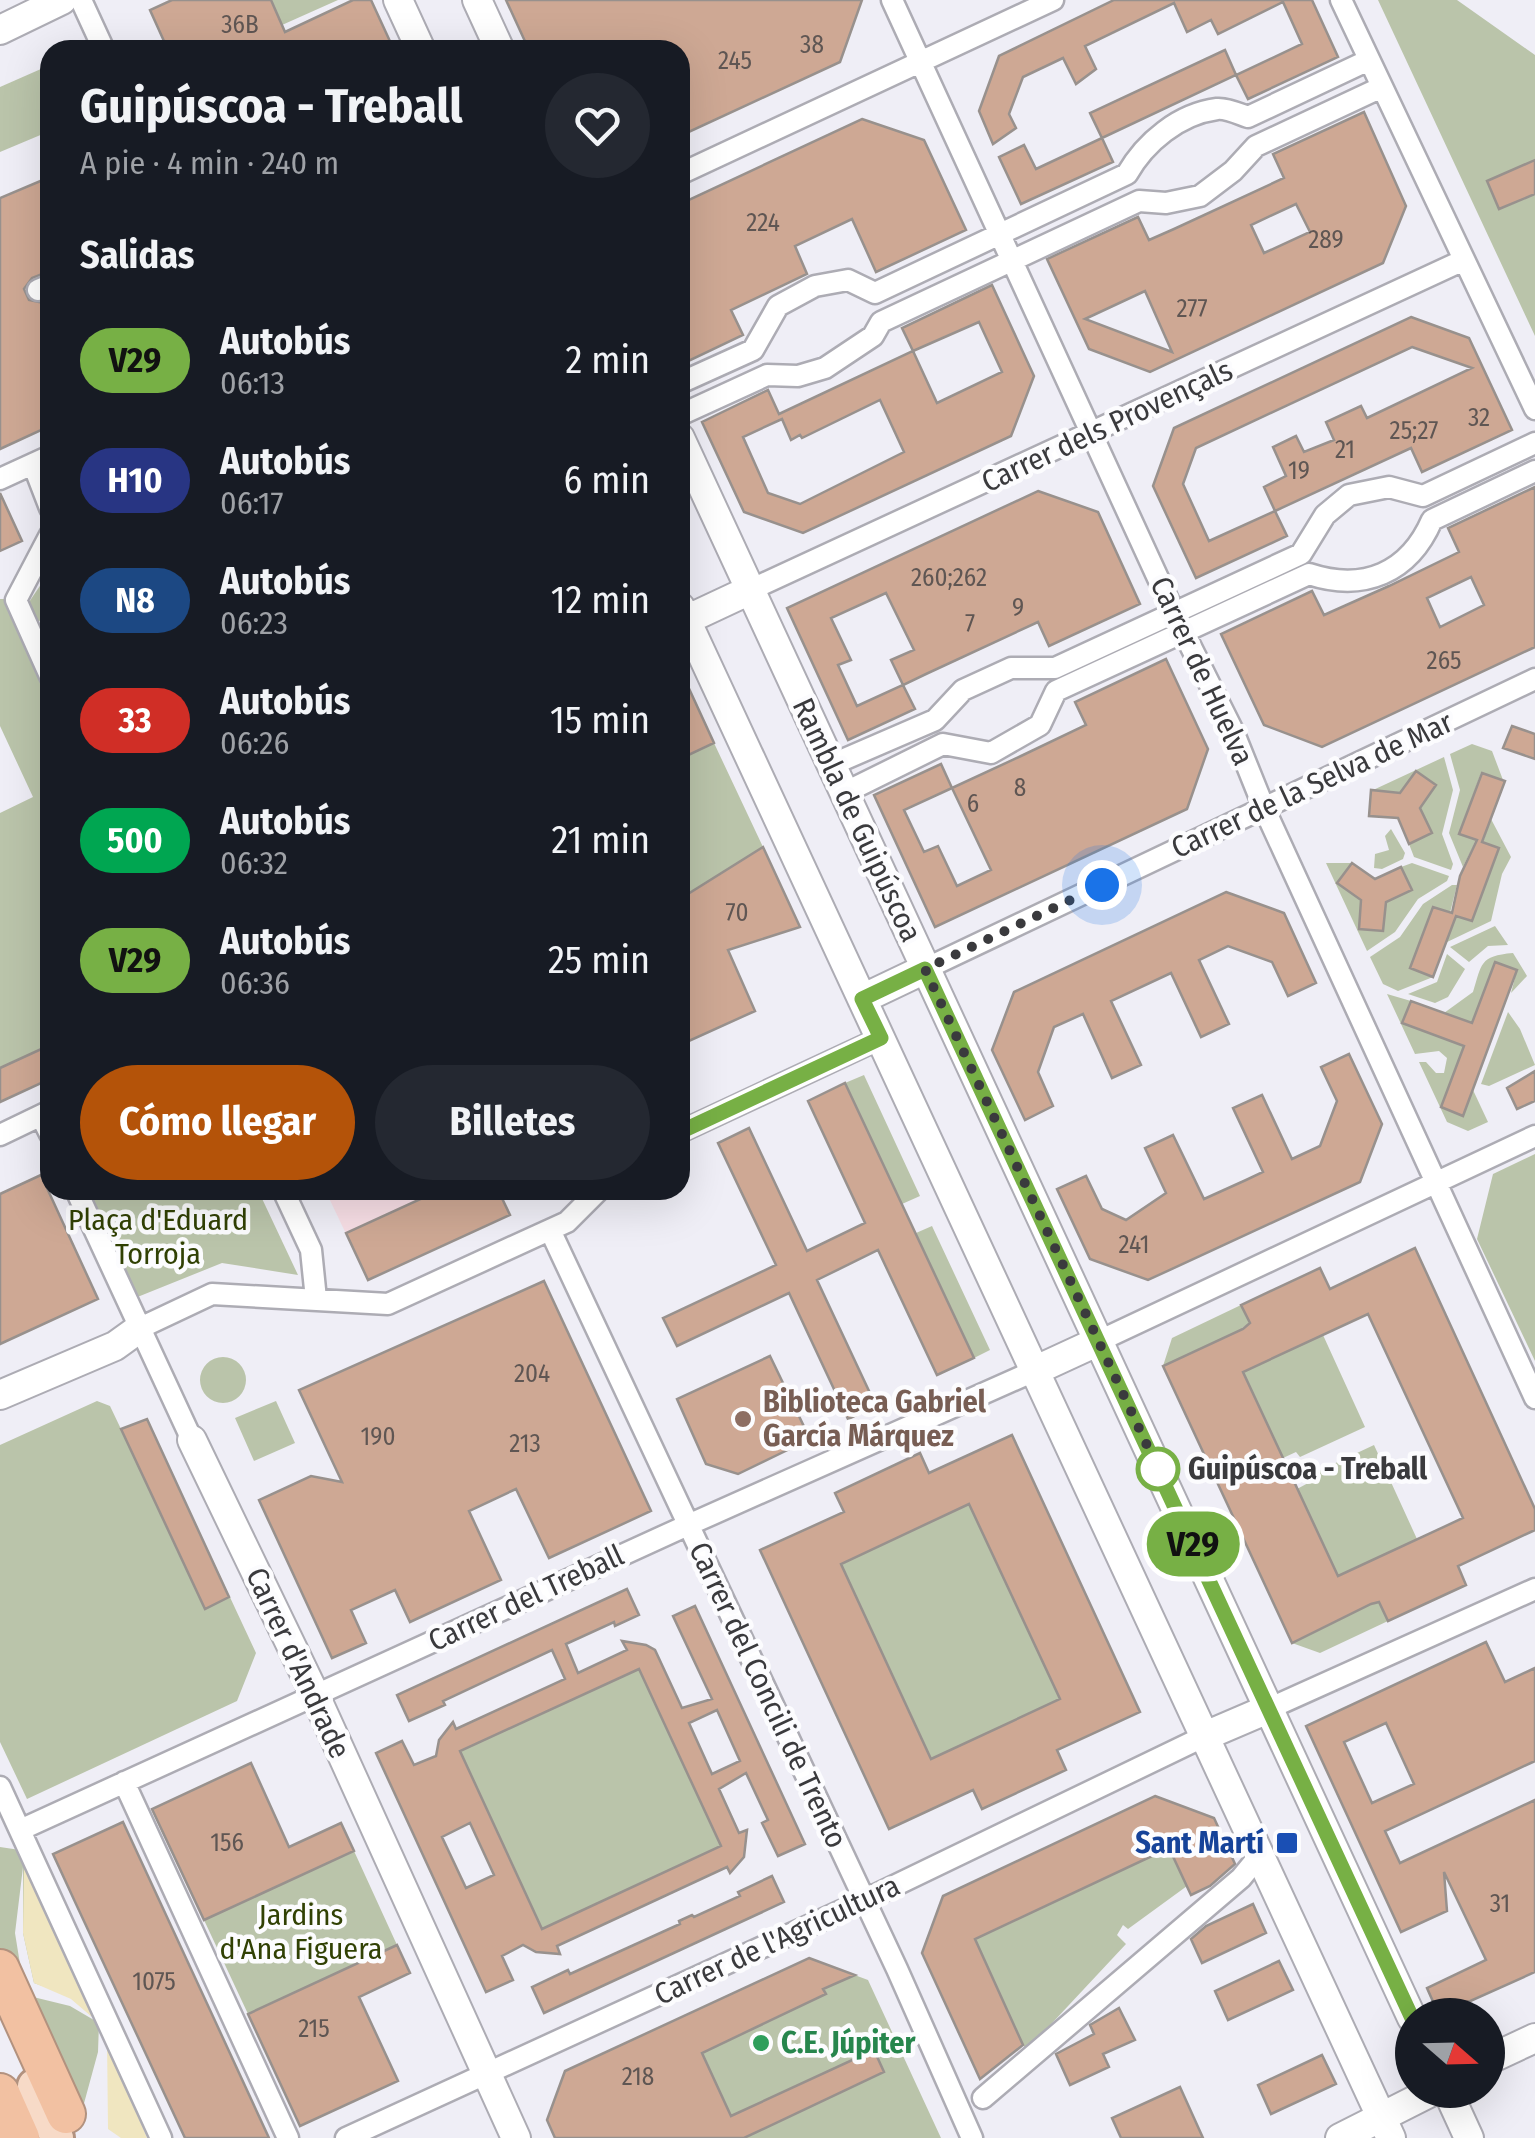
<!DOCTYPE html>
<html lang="es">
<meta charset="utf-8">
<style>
:root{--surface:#171b24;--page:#242831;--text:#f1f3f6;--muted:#9ea1a6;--accent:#b45309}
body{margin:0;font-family:"Fira Sans Condensed",sans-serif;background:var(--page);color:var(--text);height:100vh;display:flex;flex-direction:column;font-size:38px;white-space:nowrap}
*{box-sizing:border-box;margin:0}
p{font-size:32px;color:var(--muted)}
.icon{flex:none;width:55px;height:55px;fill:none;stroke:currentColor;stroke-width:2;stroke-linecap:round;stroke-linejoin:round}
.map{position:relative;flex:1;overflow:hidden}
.side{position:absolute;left:40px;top:40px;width:650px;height:1160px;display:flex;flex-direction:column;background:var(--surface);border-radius:30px;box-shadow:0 10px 40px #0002}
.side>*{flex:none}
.badge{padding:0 20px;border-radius:32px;font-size:35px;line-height:65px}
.needle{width:65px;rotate:110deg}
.buttons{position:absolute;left:1395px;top:1998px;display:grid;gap:20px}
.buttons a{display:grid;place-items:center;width:110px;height:110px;border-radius:50%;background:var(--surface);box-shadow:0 10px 40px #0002;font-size:50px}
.you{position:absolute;width:50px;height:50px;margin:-25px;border:8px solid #fff;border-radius:50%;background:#1a73e8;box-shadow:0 0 0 15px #1a73e833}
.map>.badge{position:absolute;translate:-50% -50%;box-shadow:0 0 0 5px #fff}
h2{padding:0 40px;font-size:38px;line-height:90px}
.round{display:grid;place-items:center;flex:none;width:105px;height:105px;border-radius:52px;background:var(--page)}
.summary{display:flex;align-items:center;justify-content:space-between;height:170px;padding:0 40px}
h1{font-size:48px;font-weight:700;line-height:75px}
.primary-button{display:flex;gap:20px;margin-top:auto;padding:20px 40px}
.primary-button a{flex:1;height:115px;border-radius:60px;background:var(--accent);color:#fff;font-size:40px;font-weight:700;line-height:115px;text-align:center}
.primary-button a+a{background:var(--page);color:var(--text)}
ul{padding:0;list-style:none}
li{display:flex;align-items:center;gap:30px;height:120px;padding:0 40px}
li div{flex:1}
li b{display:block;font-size:38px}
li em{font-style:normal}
li .badge{min-width:110px;font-weight:700;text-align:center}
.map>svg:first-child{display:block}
.education{fill:#f7dee5}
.green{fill:#bac4aa}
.sand{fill:#f0e6c0}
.building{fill:#cea894;stroke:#98918d;stroke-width:2.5;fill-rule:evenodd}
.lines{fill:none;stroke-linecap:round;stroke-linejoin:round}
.street-casing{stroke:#adacb4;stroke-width:25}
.secondary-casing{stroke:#adacb4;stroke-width:32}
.primary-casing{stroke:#b2927f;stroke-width:38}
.highway-casing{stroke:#b2927f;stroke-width:42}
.street{stroke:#fff;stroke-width:20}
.secondary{stroke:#fff;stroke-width:28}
.primary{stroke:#f7dac7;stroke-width:32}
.highway{stroke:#f2c1a2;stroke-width:38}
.line-casing{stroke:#fff;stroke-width:22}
.line{stroke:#77b045;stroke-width:15}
.walk{stroke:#3a3a3d;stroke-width:10;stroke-dasharray:0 18}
.education-dot{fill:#8d6e63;stroke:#fcfcfe;stroke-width:4}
.stop-dot{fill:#fff;stroke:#77b045;stroke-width:5}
.transit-dot{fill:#1a4fb4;stroke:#fcfcfe;stroke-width:4}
.leisure-dot{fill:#2e9e5b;stroke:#fcfcfe;stroke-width:4}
.labels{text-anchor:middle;stroke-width:9;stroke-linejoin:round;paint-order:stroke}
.number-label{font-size:25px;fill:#5f5653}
.street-label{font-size:30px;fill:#3a3a3d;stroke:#fcfcfe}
.park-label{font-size:30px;fill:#314104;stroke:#fcfcfe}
.education-label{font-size:30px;font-weight:bold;fill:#785e54;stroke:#fcfcfe;text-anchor:start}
.stop-label{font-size:30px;font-weight:bold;fill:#3a3a3d;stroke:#fcfcfe;text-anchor:start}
.transit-label{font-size:30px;font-weight:bold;fill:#164399;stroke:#fcfcfe;text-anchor:end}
.leisure-label{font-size:30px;font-weight:bold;fill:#27864d;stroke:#fcfcfe;text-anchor:start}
</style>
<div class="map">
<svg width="1535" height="2138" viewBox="0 0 1535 2138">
<rect width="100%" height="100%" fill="#efeef6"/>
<path class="education" d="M340 1190H498L510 1215 368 1280 328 1196Z"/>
<path class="green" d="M271 0H338L282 25Z
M1378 0H1457L1535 55V336Z
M50 65V131L0 152V87Z
M50 571V616L35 623 27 605Z
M0 599H8L50 691V1045L0 1068V813L33 797 0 726Z
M714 743 763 847 680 899V759Z
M1472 744 1492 751 1503 780 1481 773 1459 833 1476 840 1463 867 1449 833 1460 790 1450 754Z
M1444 757 1453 790 1442 834 1453 864 1451 870 1414 857 1409 844 1432 833 1421 810 1413 814 1435 784 1416 771 1396 802V792L1371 791Z
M1491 819 1511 857 1502 874 1491 921 1445 943 1456 916 1472 921 1483 842Z
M1391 829 1405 853 1403 859 1382 869 1374 868 1375 854 1389 850 1385 836Z
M1326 863H1352L1337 883 1358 898 1365 891 1371 899 1361 903 1360 929 1383 931 1385 905 1376 904 1401 867 1412 863 1449 876 1447 881 1418 899 1395 932 1367 951Z
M1452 885H1457L1450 913 1433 907 1410 968 1433 977 1398 991 1383 984 1370 957 1400 937 1423 904Z
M1495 926 1508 945 1488 946 1469 962 1450 947Z
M1513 953 1527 976 1511 993 1517 970 1495 962 1472 1023 1444 1013 1473 992C1482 964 1479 956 1513 953Z
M1447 954 1465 969 1448 997 1435 1003 1408 994 1437 982Z
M1387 994 1411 1001 1403 1023 1464 1046 1442 1107 1463 1115 1473 1090 1488 1122 1468 1131 1447 1122 1419 1062H1426L1436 1073H1444L1447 1058 1439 1051 1415 1054Z
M1508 1012 1520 1029 1535 1065 1489 1086 1481 1084Z
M864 1075 920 1196 902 1204 845 1083Z
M1535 1154V1361L1477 1239 1493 1174Z
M85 1190H258L298 1275 222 1263 135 1298Z
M932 1226 990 1350 974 1358 916 1233Z
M1241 1305 1250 1323 1242 1328 1250 1345 1323 1335 1365 1427 1300 1457 1296 1452 1283 1458 1227 1337 1163 1366 1172 1338Z
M200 1380a23 23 0 1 1 46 0a23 23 0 1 1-46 0Z
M97 1401 110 1406 140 1469 165 1458 256 1653 237 1701 27 1799 0 1742V1445Z
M276 1401 295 1443 254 1461 235 1418Z
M1374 1445 1417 1539 1363 1564 1371 1584 1363 1588 1371 1605 1379 1602 1388 1621 1320 1653 1292 1643 1354 1612 1297 1489 1310 1482 1308 1476Z
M950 1463 1079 1740 1057 1751 1037 1710 954 1748 950 1800 821 1522 844 1512 864 1553 948 1514 929 1473Z
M639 1669 721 1846 542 1929 460 1751Z
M0 1847 20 1850 24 1862 48 1988 34 1983 23 1933V1867L15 1933 25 1995 70 2006 99 2023 98 2052 80 2118 0 1951Z
M1169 1848 1187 1886 1128 1929 1123 1925 1117 1935 1126 1944 1026 2051 975 1939Z
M354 1851 397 1945 248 2014 204 1920Z
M809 1958 868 1980 941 2138H555L547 2120 565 2071Z"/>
<path class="sand" d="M24 1862 99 2023 71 1999 34 1983 23 1933Z
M107 2039 147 2138H121L108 2129Z"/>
<path class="building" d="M172 0H271L285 32 353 0H371L394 50H168L150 10Z
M506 0H862L840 62 680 136V50H529Z
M1114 0H1312L1338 57 1248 99 1236 75 1302 44 1283 2 1218 34 1211 20 1187 32 1174 3 1085 46 1096 69 1076 84 1063 58 1023 77 1009 114 1016 128 993 144 979 111 999 56Z
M1225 50 1236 75 1102 138 1090 113Z
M1364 112 1406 206 1383 263 1150 372 1089 349 1047 259 1138 217 1149 240 1174 229 1284 178 1273 154ZM1296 204 1310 232 1264 253 1251 225ZM1145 291 1172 352 1085 319Z
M862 119 924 140 966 230 876 272 852 219 795 246 807 274 731 310 743 335 680 365V204Z
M1102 138 1113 162 1021 204 999 157 1024 145 1036 169Z
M1535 160V194L1499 209 1487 181Z
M50 177V271L32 278 24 289 29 300 44 303 50 315V426L0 449V198Z
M992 285 1034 376 1011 436 803 533 744 512 702 422 768 390 779 414 913 351 902 328ZM979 322 1002 372 937 403 913 351ZM880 400 904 452 800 504 768 493 743 437 782 419 791 440 800 435 802 438Z
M1411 317 1469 338 1512 430 1422 472 1411 448 1275 511 1287 536 1196 578 1153 486 1174 428ZM1412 347 1472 368 1367 418 1361 406 1326 422 1334 440 1304 452 1296 436 1273 447 1286 476 1264 487 1275 511 1209 541 1183 484 1196 448Z
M1535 487V647L1322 747 1264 725 1221 634 1312 591 1324 615 1389 586 1459 552 1448 528ZM1471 577 1484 605 1440 627 1427 598Z
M1038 491 1098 512 1140 604 1049 646 1038 622 926 674 903 685 915 709 848 740 787 608ZM886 593 914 650 891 660 903 685 857 706 838 665 851 660 831 618Z
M0 493 22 541 0 551Z
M1166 659 1208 749 1187 809 935 927 874 795 941 764 952 788 1021 756 1086 725 1075 702ZM952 788 991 870 957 886 938 846 924 852 904 810Z
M680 669 714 743 680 759Z
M1512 726 1535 734V759L1503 748Z
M1416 771 1436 785 1420 808 1432 833 1409 844 1398 818 1369 816 1371 790 1400 793Z
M1482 773 1505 781 1482 842 1499 848 1472 921 1456 916 1433 977 1410 968 1433 907 1452 913 1460 876 1477 840 1459 834Z
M763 847 800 927 728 950 755 1011 680 1045V899Z
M1352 863 1375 879 1401 867 1412 890 1386 902 1383 931 1359 929 1361 900 1337 883Z
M1226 892 1284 913 1316 983 1288 996 1272 962 1228 946 1199 960 1229 1024 1201 1037 1171 973 1111 1001 1141 1065 1112 1078 1083 1014 1054 1027 1038 1072 1053 1106 1025 1120 992 1050 1014 992Z
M1495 962 1517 970 1463 1116 1441 1107 1464 1046 1402 1023 1411 1001 1472 1023Z
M50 1045V1079L0 1102V1068Z
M1349 1054 1382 1124 1360 1182 1148 1280 1090 1259 1057 1189 1086 1176 1102 1209 1126 1220 1166 1193 1145 1148 1173 1135 1204 1199 1246 1180 1263 1172 1233 1108 1262 1095 1292 1159 1320 1146 1337 1101 1321 1067Z
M1535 1071V1101L1517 1109 1507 1088Z
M845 1083 974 1358 937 1375 878 1250 817 1280 876 1406 848 1419 789 1293 677 1346 663 1318 776 1265 718 1143 749 1128 807 1251 865 1223 808 1101Z
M41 1175 98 1299 0 1344V1194Z
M440 1190H498L510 1215 368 1280 346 1233Z
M1415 1248 1535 1509V1530L1458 1566 1466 1585 1388 1621 1379 1602 1371 1604 1292 1643 1163 1366 1243 1329 1250 1323 1241 1305 1320 1268 1330 1289ZM1368 1314 1463 1518 1338 1576 1243 1372Z
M544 1281 651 1511 549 1558 516 1489 469 1511 501 1580 410 1622 395 1590 351 1610 366 1643 332 1658 259 1500 311 1476 342 1482 299 1390Z
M770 1356 810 1439 738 1474 706 1464 677 1399Z
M147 1419 229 1597 205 1609 121 1429Z
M1012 1435 1140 1712 1057 1750 1066 1770 982 1809 973 1790 889 1829 760 1550 844 1512 835 1493 920 1453 929 1473ZM969 1504 1060 1699 931 1759 841 1564Z
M627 1589 639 1615 615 1626 614 1622 566 1644 578 1673 627 1650 622 1641 646 1645 655 1650 682 1708 712 1699 673 1616 695 1606 805 1844 778 1856 762 1823 768 1820 746 1773 719 1789 739 1833 747 1830 744 1857 730 1873 727 1867 557 1946 560 1954 536 1952 523 1945 502 1956 513 1980 486 1992 376 1753 402 1741 414 1765 436 1756 439 1740 453 1722 456 1729 565 1679 552 1650 443 1701 445 1705 409 1721 397 1695ZM639 1669 721 1846 542 1929 460 1751ZM717 1710 740 1761 712 1774 689 1723ZM470 1823 494 1875 466 1888 442 1837Z
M1486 1642 1505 1682 1535 1668V1761L1385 1831 1400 1863 1535 1800V1972L1439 2015 1427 1988 1486 1960 1444 1872 1447 1911 1401 1932 1306 1726ZM1386 1723 1414 1784 1372 1803 1344 1742Z
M251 1763 289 1847 341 1823 354 1851 204 1920 152 1809Z
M1155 1796 1214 1818 1235 1864 1210 1886 1191 1895 1169 1848 975 1939 1023 2045 980 2079 922 1953 943 1896Z
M123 1822 216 2023 269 2138H185L76 1904 53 1854Z
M772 1876 784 1902 544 2013 532 1987 568 1970 570 1974 680 1924 679 1921 692 1915 694 1917 740 1896 738 1892Z
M1253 1904 1266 1933 1202 1963 1191 1939 1206 1926Z
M397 1945 410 1973 359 1997 398 2081 300 2126 248 2014Z
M809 1958 855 1975 823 1989 826 1994 702 2053 731 2116 874 2050 884 2072 744 2138H555L547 2120 565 2071Z
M1279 1961 1293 1990 1228 2020 1215 1991Z
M1119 2008 1135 2040 1103 2054 1109 2067 1070 2085 1056 2054 1094 2034 1090 2025Z
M1322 2055 1336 2084 1271 2114 1258 2085Z
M1180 2087 1203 2138H1121L1112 2118Z"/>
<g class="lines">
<defs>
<path id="street" d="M81 0 104 50
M892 0 1174 613 1233 731 1264 808 1535 1398
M1341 0 1535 409
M680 174 1053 0
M38 290 50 285
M680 383 753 350 778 306 815 286 848 280 875 293 1127 174C1145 142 1179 114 1217 109 1226 108 1239 114 1248 117L1369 60
M680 415 767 375 798 376 825 368 873 336 881 322 1139 201 1166 203 1200 196 1233 171 1256 146 1382 87
M33 464 50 508
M0 479 50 456
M50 535 16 600 50 676
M750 590 1464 260
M831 765 935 720 963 690 1011 668H1055L1301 554 1325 515 1349 495 1389 487 1423 496 1535 443
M844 793 943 744 991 753 1040 725 1056 691 1309 574C1364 592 1409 573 1432 520L1535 471
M925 969 1535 679
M41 1116 50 1134
M680 1132 881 1038
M0 1135 50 1111
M76 1190 192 1440
M283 1190 311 1250 316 1299
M550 1230 897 1969 972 2138
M140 1328 212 1294 388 1304 567 1222 599 1190
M1099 1341 1535 1136
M1268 1709 1535 1589
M124 1782 288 2138
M0 1787 161 2138
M20 1830 688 1525 1034 1371
M983 2098 1241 1878 1259 1856
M346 2138 865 1900 1205 1736"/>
<path id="secondary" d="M398 0 421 50
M477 0 500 50
M0 30 62 0
M680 438 1412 2018
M680 607 1391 2138
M686 620 750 590
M862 999 925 969
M1034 1371 1099 1341
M0 1395 115 1346 140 1328
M192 1440 315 1695 516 2138
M1205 1736 1268 1709
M1488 2060 1535 2038
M1447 2090 1469 2138
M1340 2138 1435 2090"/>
<path id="primary" d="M34 2086 57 2138"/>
<path id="highway" d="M0 1969 66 2114
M0 2093 20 2138"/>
</defs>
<use href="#street" class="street-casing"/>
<use href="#secondary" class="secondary-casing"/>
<use href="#primary" class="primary-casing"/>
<use href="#highway" class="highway-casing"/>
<use href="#street" class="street"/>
<use href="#secondary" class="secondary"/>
<use href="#primary" class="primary"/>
<use href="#highway" class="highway"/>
</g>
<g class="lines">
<defs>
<path id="line" d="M680 1132 881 1038 862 999 925 969 1412 2018"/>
</defs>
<use href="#line" class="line-casing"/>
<use href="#line" class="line"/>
<path class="walk" d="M1102 885 925 969 1158 1469"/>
</g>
<circle class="education-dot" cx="743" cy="1419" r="10"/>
<circle class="stop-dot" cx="1158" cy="1469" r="20"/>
<rect class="transit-dot" x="1275" y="1831" width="24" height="24" rx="5"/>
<circle class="leisure-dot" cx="761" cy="2043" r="10"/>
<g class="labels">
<g class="number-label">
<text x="240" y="33">36B</text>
<text x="812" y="53">38</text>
<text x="735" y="69">245</text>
<text x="763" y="231">224</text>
<text x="1326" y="248">289</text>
<text x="1192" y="317">277</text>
<text x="1479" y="426">32</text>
<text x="1414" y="439">25;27</text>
<text x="1345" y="458">21</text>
<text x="1299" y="479">19</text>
<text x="949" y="586">260;262</text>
<text x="1018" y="616">9</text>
<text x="970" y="632">7</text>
<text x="1444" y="669">265</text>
<text x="1020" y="796">8</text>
<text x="973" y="812">6</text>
<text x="737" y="921">70</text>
<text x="1134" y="1253">241</text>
<text x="532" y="1382">204</text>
<text x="378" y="1445">190</text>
<text x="525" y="1452">213</text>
<text x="227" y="1851">156</text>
<text x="1500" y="1912">31</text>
<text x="154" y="1990">1075</text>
<text x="314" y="2037">215</text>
<text x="638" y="2085">218</text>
</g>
<g class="street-label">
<text transform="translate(1107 426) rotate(-25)" y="10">Carrer dels Provençals</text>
<text transform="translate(1202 671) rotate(65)" y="10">Carrer de Huelva</text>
<text transform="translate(1312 785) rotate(-25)" y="10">Carrer de la Selva de Mar</text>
<text transform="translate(857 820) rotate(65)" y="10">Rambla de Guipúscoa</text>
<text transform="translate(526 1598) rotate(-25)" y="10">Carrer del Treball</text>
<text transform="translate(298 1663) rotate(65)" y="10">Carrer d'Andrade</text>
<text transform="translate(768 1695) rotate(65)" y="10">Carrer del Concili de Trento</text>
<text transform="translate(777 1940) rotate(-25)" y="10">Carrer de l'Agricultura</text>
</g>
<g class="park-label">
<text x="158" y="1230">Plaça d'Eduard<tspan x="158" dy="34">Torroja</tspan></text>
<text x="301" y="1925">Jardins<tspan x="301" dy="34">d'Ana Figuera</tspan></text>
</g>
<g class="education-label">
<text x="763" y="1412">Biblioteca Gabriel<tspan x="763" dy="34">García Márquez</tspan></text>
</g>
<g class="stop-label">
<text x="1188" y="1479">Guipúscoa - Treball</text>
</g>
<g class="transit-label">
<text x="1264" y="1853">Sant Martí</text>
</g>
<g class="leisure-label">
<text x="781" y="2053">C.E. Júpiter</text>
</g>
</g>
</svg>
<div class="buttons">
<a><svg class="needle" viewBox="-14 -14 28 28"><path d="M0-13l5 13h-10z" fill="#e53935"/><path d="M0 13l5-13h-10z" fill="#9ea1a6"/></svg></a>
</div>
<div class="you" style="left:1102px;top:885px"></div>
<b class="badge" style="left:1193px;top:1544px;background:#77b045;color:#111">V29</b>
<section class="side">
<div class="summary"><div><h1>Guipúscoa - Treball</h1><p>A pie · 4 min · 240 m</p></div><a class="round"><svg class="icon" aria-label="heart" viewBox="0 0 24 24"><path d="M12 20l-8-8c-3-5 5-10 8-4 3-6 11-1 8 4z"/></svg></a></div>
<h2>Salidas</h2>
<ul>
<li><span class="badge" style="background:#77b045;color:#111">V29</span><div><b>Autobús</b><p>06:13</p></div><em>2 min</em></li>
<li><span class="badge" style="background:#283583;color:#fff">H10</span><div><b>Autobús</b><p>06:17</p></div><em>6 min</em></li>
<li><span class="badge" style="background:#1c4883;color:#fff">N8</span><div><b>Autobús</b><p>06:23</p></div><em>12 min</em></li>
<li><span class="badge" style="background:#d02e26;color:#fff">33</span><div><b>Autobús</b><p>06:26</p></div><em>15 min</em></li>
<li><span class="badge" style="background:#00a651;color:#fff">500</span><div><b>Autobús</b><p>06:32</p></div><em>21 min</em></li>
<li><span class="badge" style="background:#77b045;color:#111">V29</span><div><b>Autobús</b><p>06:36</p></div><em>25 min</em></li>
</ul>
<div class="primary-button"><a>Cómo llegar</a><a>Billetes</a></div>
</section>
</div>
